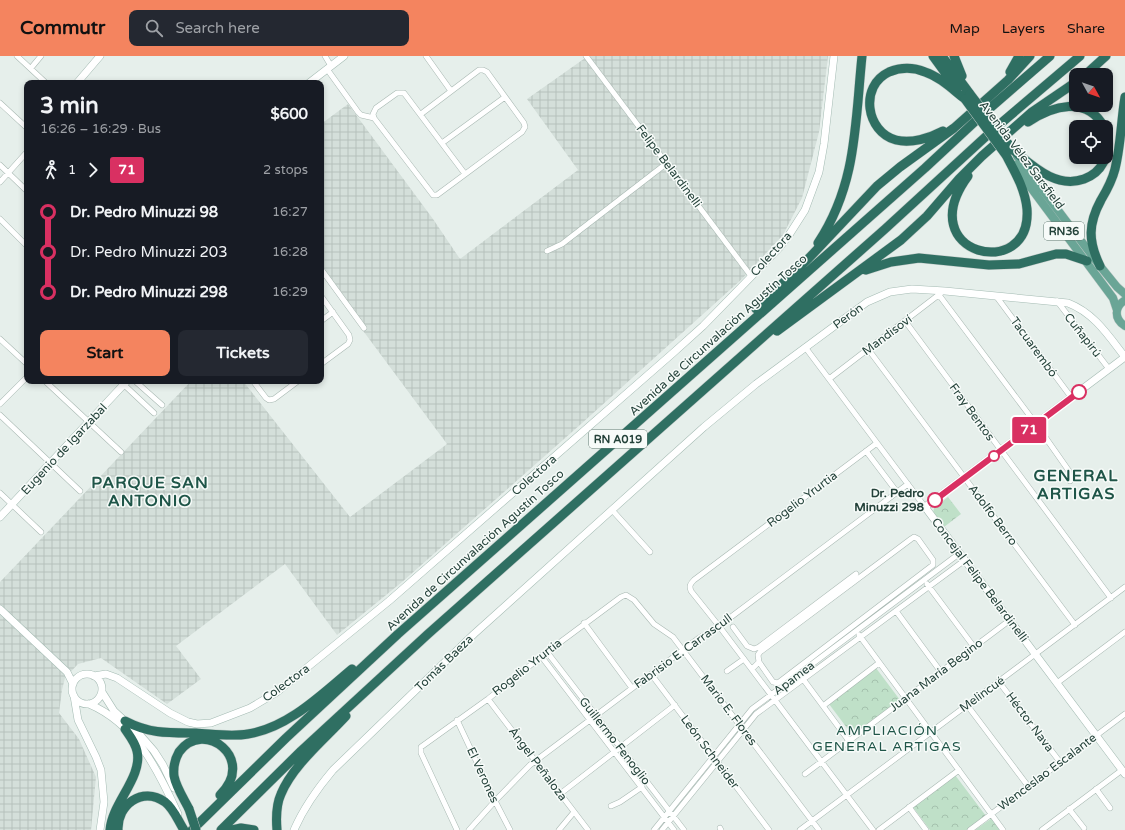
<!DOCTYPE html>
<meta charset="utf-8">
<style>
:root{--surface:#171b24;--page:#242831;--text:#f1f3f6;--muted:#9ea1a6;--accent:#f4845f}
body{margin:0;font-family:"Varela Round",sans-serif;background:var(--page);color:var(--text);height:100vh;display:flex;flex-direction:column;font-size:15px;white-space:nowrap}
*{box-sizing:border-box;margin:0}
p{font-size:13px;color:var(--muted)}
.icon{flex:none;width:22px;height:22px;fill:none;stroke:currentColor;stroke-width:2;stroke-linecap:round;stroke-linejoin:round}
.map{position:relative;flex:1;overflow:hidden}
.details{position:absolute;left:24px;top:24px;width:300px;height:304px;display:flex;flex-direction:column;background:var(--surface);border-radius:8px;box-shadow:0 2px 6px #0003}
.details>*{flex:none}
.badge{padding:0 8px;border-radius:3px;font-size:14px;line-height:26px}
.needle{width:26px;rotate:130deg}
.fabs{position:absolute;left:1069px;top:12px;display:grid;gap:8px}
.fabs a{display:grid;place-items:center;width:44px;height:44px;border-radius:8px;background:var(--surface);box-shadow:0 2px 6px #0003;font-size:20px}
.map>.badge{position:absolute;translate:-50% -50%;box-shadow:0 0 0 2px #fff}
.legs{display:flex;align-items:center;gap:6px;height:44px;padding:0 16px;font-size:13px}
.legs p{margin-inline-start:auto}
.summary{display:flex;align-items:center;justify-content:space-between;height:68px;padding:0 16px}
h1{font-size:22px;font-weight:700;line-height:30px}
.action{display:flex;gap:8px;margin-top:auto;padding:8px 16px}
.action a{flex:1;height:46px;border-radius:8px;background:var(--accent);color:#111;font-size:16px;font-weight:700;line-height:46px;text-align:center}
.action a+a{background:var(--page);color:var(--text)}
ul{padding:0 16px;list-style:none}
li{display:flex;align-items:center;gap:14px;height:40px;font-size:15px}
li i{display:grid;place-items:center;width:6px;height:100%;margin:0 5px;background:currentColor}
li i::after{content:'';width:10px;height:10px;margin:-5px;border:3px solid;border-radius:50%;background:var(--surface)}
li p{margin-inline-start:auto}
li:first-child i{background:linear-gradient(#0000 50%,currentColor 0)}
li:last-child i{background:linear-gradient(currentColor 50%,#0000 0)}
header{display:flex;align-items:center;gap:24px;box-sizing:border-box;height:56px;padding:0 20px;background:var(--accent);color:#111}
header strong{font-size:19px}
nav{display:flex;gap:22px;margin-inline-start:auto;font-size:14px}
.search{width:280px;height:36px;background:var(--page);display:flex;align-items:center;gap:10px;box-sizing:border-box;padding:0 14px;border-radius:8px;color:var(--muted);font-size:15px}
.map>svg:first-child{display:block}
.industrial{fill:url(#industrial-grid)}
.park{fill:url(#park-crowns)}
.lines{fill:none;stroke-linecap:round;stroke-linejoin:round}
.street-casing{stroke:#a8b8b2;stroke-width:6}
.secondary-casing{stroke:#a4bbb3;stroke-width:8}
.primary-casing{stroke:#c2cac8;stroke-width:9}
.highway-casing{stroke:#c2cac8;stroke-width:10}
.street{stroke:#fff;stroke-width:5}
.secondary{stroke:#fff;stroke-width:7}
.primary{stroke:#6aa596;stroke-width:8}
.highway{stroke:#2f6f62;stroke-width:9}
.highway-bridge-casing{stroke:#c2cac8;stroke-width:10;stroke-linecap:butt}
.highway-bridge{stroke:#2f6f62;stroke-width:9}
.line-1-casing{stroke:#fff;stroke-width:9}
.line-1{stroke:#d93062;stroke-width:6}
.stop-1-dot{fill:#fff;stroke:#d93062;stroke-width:2}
.labels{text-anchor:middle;stroke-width:3;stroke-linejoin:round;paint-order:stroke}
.shield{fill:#f7fbf9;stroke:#637a73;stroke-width:1}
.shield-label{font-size:11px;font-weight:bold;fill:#24423a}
.street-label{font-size:12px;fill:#24423a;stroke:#f7fbf9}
.stop-label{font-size:12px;font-weight:bold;fill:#24423a;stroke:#f7fbf9;text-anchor:end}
.quarter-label{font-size:14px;letter-spacing:1px;fill:#1f5548;stroke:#f7fbf9}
.district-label{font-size:16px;font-weight:bold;letter-spacing:1px;fill:#1f5548;stroke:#f7fbf9}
</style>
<header>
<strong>Commutr</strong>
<div class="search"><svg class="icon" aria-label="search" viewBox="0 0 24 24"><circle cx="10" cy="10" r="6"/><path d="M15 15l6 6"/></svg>Search here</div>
<nav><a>Map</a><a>Layers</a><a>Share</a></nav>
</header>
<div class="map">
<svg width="1125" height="774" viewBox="0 0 1125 774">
<defs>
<pattern id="industrial-grid" width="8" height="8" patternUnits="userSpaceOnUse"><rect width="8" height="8" fill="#d4dfda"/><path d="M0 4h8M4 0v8" fill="none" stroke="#b6c1bc"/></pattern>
<pattern id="park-crowns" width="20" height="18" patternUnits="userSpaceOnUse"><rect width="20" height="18" fill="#bfe0c8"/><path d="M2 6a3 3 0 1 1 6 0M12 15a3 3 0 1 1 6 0" fill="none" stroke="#a4c1ad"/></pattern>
</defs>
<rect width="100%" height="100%" fill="#e6efeb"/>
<path class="industrial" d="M588 0H828L819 76 802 142 783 179 742 223 581 368 402 526 337 579 285 508 176 590 201 623 167 648 101 602 78 608 65 622 62 634 59 657 79 683 96 721 91 774H0V526L191 325H243L350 461 447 388 321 218V68L348 48 433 163 460 203 578 114 527 43Z"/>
<path class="park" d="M948 441 961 458 944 471 933 457 934 452Z
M876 612 900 644 853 680 829 648Z
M955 719 986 760 968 774H930L913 751Z
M992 762 1001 774H975Z"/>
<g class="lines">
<defs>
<path id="street" d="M17 0 46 27
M325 0 331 10
M426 0 451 35
M586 0 751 220
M31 12 41 0
M327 13 358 56 361 59 374 62 433 139H437L522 76 525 71 524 67 487 16 483 14H479L421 58
M0 47 27 72
M374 62 373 58 376 52 397 37H404L465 118
M442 87 505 41
M0 109 27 135
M0 126 27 96
M0 163 27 190
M547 195 562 188 667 107
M321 213 364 272
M939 239 1036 368 1069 415 1070 425
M321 240 349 279 350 284 348 288 321 308
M996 240 1071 341
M1057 245 1109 313
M321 265 333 256
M905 265 1111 542
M0 283 27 308
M805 291 925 451
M868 293 1075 569
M829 323 941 237
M45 325 121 396
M120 325 154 357
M135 325 162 349
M253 325 266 342 269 344 274 343 298 325
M0 348 27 321
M0 359 80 435
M866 395 897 436
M0 437 41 476
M612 454 650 496
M927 528 974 591
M896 555 941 616
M584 567 632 632
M733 571 747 590 754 593 759 591 856 518
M859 579 1003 774
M547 596 684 774
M541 600 674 774
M752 613 759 606 758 599 760 596 911 483 914 481 918 483 933 504V509L778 627 773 626 759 606
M727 615 744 603
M651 618 769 774
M803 623 849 685
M999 626 1060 706
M1057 627 1125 576
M488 643 588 774
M967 649 1028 730
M823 650 879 607
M457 664 495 745 510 774
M805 718 1010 564
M1096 733 1110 752
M560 738 675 649
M611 750 620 746 642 731
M909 751 926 774
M1069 753 1084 772
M720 772 721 774
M457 774 421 697V691L488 643 547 596 621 541 626 539 634 544 654 568 673 581 819 774
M469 774 495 745 530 709 699 582 719 570 908 428
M559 774 574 756
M654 774 752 653 960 497
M662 774 756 658 965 504
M800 774 1125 531
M873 774 719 570 691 535C689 530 690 528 694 524L877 387
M879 774 959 714
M970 774 1125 658
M1042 774 1122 714"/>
<path id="secondary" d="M77 27 100 0
M309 27 344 0
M1125 301 925 451 1125 718
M0 461 127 325
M0 553 67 616 73 628
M72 633a15 15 0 1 1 30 0a15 15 0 1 1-30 0Z
M94 620 106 618 117 622 170 657 188 666 197 668 211 667 250 652 277 636 389 545 673 297 703 270 779 192 789 179 805 154 819 116 824 88 834 0
M102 636 114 655 140 679 154 695 163 709 174 732
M74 640 78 664 96 701 101 714 104 746 100 774
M89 648C136 668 158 714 178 758
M294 774C304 751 317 733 333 714L474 578 704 371 756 328 867 246 890 236 912 233 945 235 1068 247C1094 257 1108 279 1125 301"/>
<path id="primary" d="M1017 100 1100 210 1117 231 1125 238
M1014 109 1113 242 1117 254
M1125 244C1114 251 1114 263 1125 270"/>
<path id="highway" d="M933 0 957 33
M942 0 970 38
M954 0 962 20
M1010 16 1019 0
M1085 19 1106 0
M1028 66C1052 50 1087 39 1104 71
M943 75C930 82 911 88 896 84 866 76 859 30 889 16 901 11 913 11 925 16 940 21 952 33 965 43
M1013 94C1033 110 1056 133 1084 123 1092 120 1099 115 1103 107 1109 98 1110 84 1106 74
M968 120C910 199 1032 227 1027 153 1025 133 1015 116 1006 99
M818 187C857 128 855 68 862 0
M1100 210C1088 185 1088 168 1101 144 1107 134 1112 125 1115 113 1121 89 1121 65 1125 41
M866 214 891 206 919 202 989 209 1019 208 1056 198H1066L1087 205
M756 253 809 202 877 130 900 111 954 72 1008 24 1030 0
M777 275 901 184 927 160 959 123 982 100 1032 56 1076 26
M125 665C150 678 168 677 196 677 213 678 231 681 248 678 288 672 322 638 352 613
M189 753C184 743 176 731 174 720 173 711 175 703 179 696 204 662 257 703 220 739
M110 774C112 747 143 721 137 695 135 686 129 679 125 673
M118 774C117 749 142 730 165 746 174 753 178 765 184 774
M192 774 286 682 398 578 925 112 982 59 1050 0
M221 774 301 695 428 578 885 173 993 74 1080 0
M232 774 241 772 254 774
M277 774C276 762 276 749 281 738 293 709 325 683 346 660"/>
</defs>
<use href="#street" class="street-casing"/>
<use href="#secondary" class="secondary-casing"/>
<use href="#primary" class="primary-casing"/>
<use href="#highway" class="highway-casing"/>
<use href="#street" class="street"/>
<use href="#secondary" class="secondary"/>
<use href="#primary" class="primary"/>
<use href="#highway" class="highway"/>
<defs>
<path id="highway-bridge" d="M970 38 1013 94
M965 43 1006 99
M189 753 196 774"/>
</defs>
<use href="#highway-bridge" class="highway-bridge-casing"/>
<use href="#highway-bridge" class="highway-bridge"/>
</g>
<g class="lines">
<defs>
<path id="line-1" d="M935 444 1079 336"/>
</defs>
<use href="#line-1" class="line-1-casing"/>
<use href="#line-1" class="line-1"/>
</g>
<g class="stop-1-dot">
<circle cx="1079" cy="336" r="7"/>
<circle cx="994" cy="400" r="5"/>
<circle cx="935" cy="444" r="7"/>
</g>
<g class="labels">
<g class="shield">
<rect x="1044" y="166" width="40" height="18" rx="3"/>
<rect x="589" y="374" width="58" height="18" rx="3"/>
</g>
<g class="shield-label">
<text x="1064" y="179">RN36</text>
<text x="618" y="387">RN A019</text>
</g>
<g class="street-label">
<text transform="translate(1022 99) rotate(53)" y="4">Avenida Vélez Sarsfield</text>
<text transform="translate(669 110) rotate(53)" y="4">Felipe Belardinelli</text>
<text transform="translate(771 198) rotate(-48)" y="4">Colectora</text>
<text transform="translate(848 260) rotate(-36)" y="4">Perón</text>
<text transform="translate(718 279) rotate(-42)" y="4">Avenida de Circunvalación Agustín Tosco</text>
<text transform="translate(887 279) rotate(-37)" y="4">Mandisoví</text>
<text transform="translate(1083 279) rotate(52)" y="4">Cuñapirú</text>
<text transform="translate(1034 291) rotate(54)" y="4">Tacuarembó</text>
<text transform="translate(972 356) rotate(54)" y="4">Fray Bentos</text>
<text transform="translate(64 393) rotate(-47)" y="4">Eugenio de Igarzabal</text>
<text transform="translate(534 419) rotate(-41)" y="4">Colectora</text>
<text transform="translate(802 443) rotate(-37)" y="4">Rogelio Yrurtia</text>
<text transform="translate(993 459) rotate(53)" y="4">Adolfo Berro</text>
<text transform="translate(475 494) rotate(-42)" y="4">Avenida de Circunvalación Agustín Tosco</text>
<text transform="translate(980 524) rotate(53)" y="4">Concejal Felipe Belardinelli</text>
<text transform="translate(683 595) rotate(-36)" y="4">Fabrisio E. Carrascull</text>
<text transform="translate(444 607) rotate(-44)" y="4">Tomás Baeza</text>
<text transform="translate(527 611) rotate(-38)" y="4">Rogelio Yrurtia</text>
<text transform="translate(936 619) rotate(-37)" y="4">Juana María Begino</text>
<text transform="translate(794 622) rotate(-37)" y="4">Apamea</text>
<text transform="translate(286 627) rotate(-36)" y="4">Colectora</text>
<text transform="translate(982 638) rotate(-36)" y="4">Melincué</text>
<text transform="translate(729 654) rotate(53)" y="4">Mario E. Flores</text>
<text transform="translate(1030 666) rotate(53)" y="4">Héctor Nava</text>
<text transform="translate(615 685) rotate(52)" y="4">Guillermo Fenoglio</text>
<text transform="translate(710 696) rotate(53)" y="4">León Schneider</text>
<text transform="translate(538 708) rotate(53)" y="4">Ángel Peñaloza</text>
<text transform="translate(1047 716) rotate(-37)" y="4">Wenceslao Escalante</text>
<text transform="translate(483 719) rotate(65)" y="4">El Verones</text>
</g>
<g class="stop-label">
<text x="924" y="441">Dr. Pedro<tspan x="924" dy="14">Minuzzi 298</tspan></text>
</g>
<g class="quarter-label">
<text x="887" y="679">AMPLIACIÓN<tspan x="887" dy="16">GENERAL ARTIGAS</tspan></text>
</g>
<g class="district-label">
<text x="1076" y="425">GENERAL<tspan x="1076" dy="18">ARTIGAS</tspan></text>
<text x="150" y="432">PARQUE SAN<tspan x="150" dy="18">ANTONIO</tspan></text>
</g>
</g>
</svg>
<div class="fabs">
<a><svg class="needle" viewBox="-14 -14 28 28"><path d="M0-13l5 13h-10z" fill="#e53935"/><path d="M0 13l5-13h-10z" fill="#9ea1a6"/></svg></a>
<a><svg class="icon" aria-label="locate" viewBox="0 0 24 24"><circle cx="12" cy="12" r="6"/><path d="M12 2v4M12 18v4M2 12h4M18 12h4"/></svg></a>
</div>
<b class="badge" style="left:1029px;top:374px;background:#d93062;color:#fff">71</b>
<section class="details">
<div class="summary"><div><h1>3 min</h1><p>16:26 – 16:29 · Bus</p></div><b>$600</b></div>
<div class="legs"><svg class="icon" aria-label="walk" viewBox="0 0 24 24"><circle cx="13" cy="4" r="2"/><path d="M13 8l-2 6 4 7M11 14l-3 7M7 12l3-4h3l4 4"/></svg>1<svg class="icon" aria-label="forward" viewBox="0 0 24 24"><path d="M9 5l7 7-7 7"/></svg><b class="badge" style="background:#d93062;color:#fff">71</b><p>2 stops</p></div>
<ul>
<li><i style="color:#d93062"></i><b>Dr. Pedro Minuzzi 98</b><p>16:27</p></li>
<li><i style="color:#d93062"></i><span>Dr. Pedro Minuzzi 203</span><p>16:28</p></li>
<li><i style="color:#d93062"></i><b>Dr. Pedro Minuzzi 298</b><p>16:29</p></li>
</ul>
<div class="action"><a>Start</a><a>Tickets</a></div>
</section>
</div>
